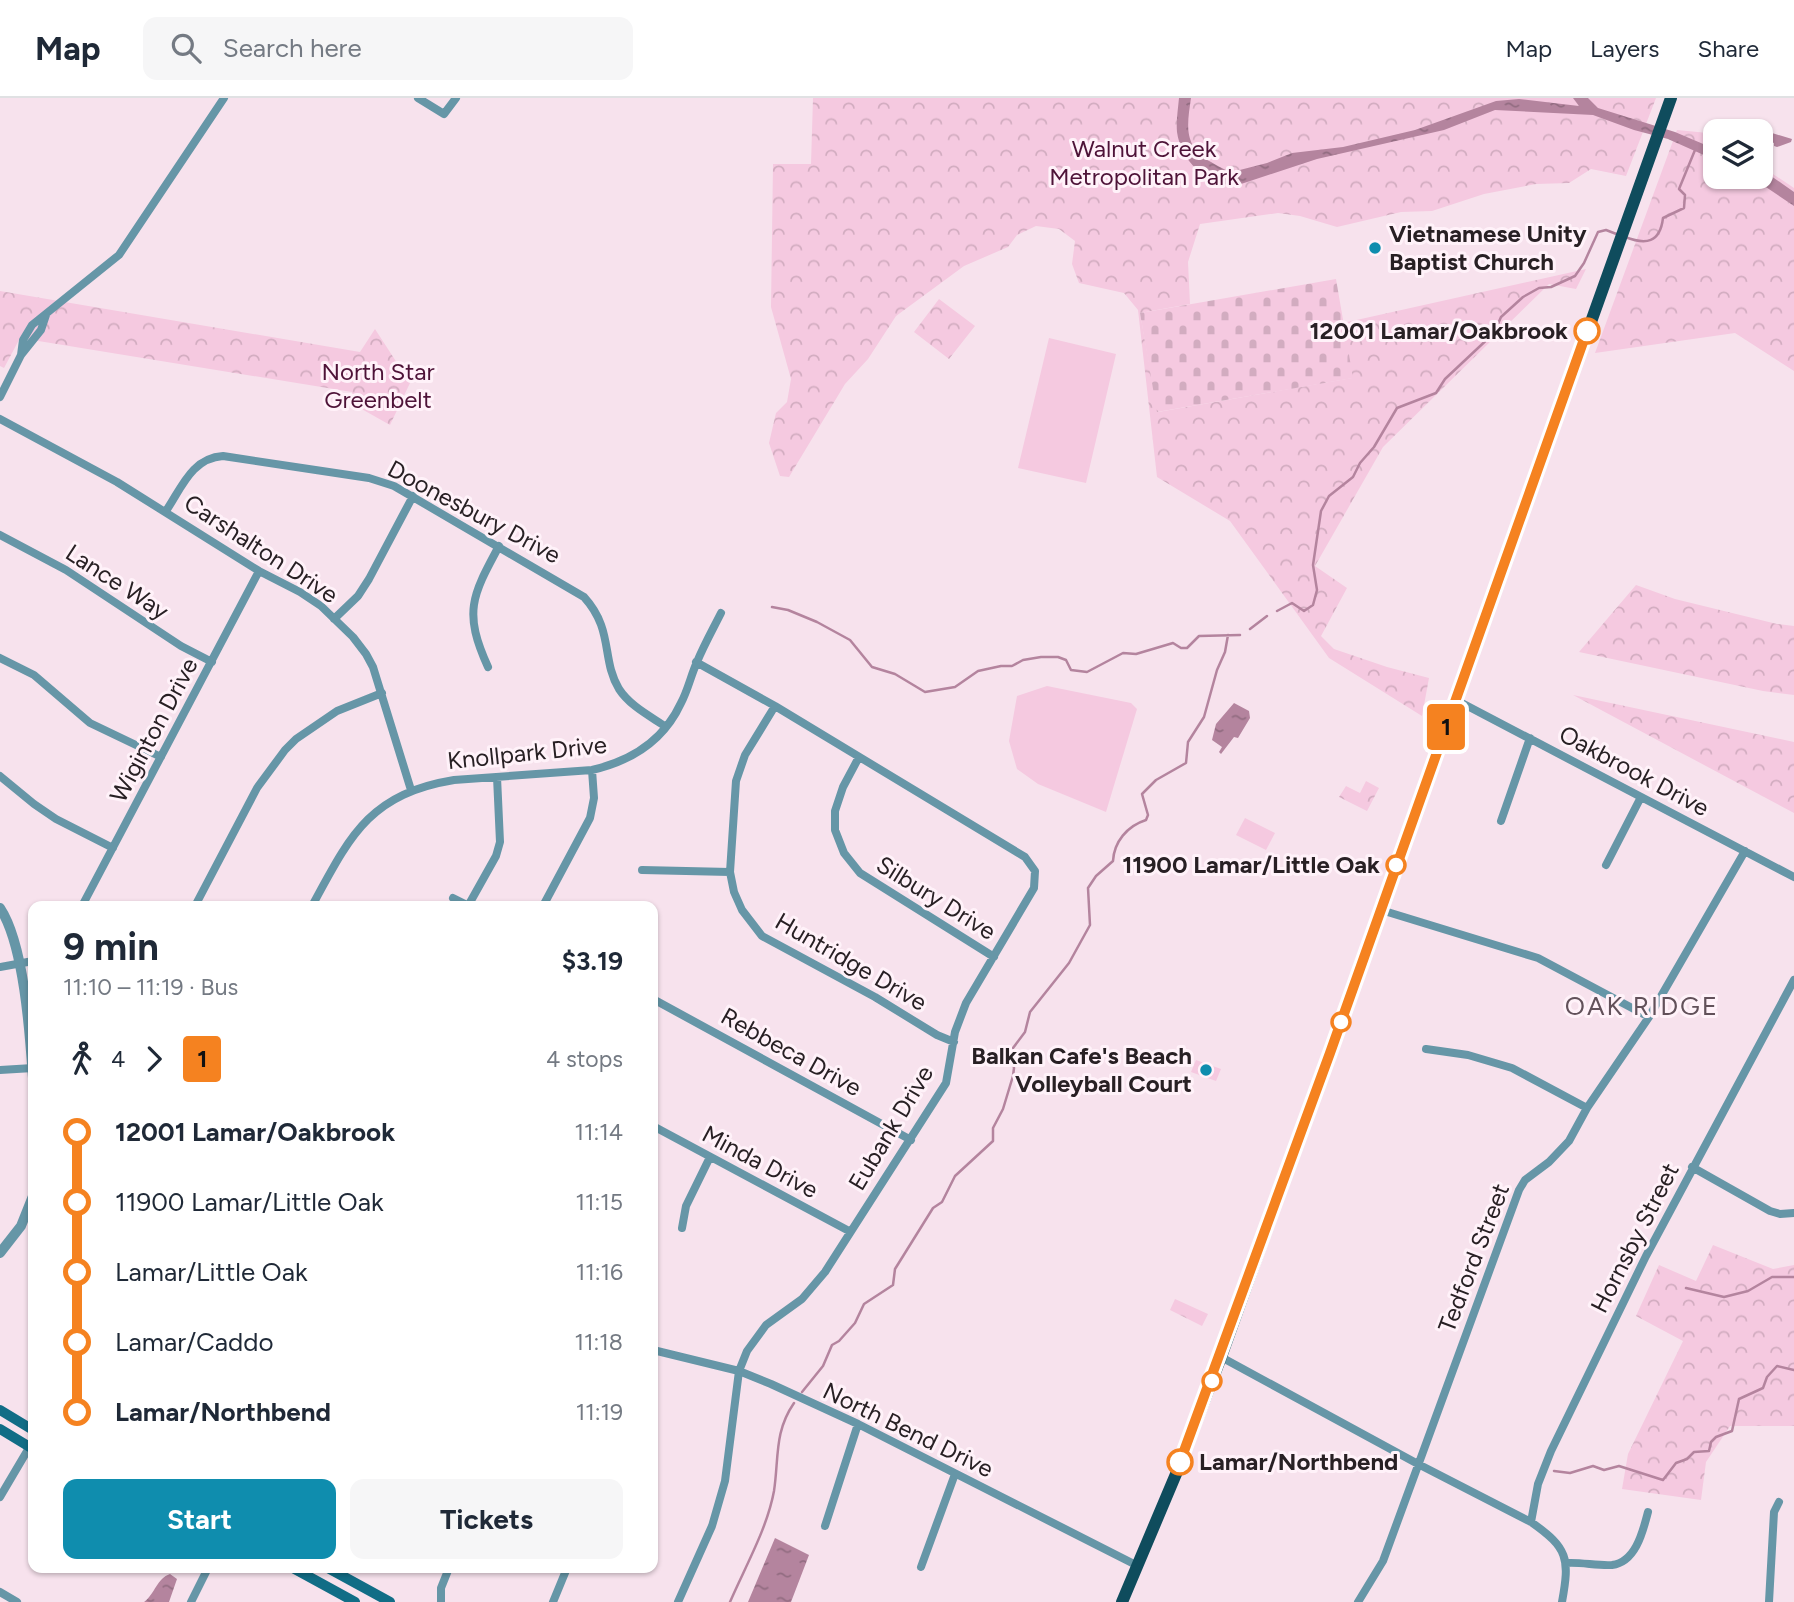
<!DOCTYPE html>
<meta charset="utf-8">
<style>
:root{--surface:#fff;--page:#f6f6f7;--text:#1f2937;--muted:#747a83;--line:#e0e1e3;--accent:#0f8dae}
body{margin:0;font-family:Figtree,sans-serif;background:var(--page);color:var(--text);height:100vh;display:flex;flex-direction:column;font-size:26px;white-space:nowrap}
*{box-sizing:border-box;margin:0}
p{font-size:23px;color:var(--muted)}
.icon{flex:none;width:38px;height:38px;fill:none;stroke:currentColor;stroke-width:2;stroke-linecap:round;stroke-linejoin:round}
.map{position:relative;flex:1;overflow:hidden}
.panel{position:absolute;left:28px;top:803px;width:630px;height:672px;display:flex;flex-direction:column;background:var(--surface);border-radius:14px;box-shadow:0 2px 5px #0004}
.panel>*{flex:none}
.badge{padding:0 14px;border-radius:5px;font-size:24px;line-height:46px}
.controls{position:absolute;left:1703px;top:21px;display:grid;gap:14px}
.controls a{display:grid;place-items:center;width:70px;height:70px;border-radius:14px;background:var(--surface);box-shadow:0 2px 5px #0004;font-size:35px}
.map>.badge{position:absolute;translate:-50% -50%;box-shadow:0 0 0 4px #fff}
.legs{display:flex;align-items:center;gap:10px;height:77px;padding:0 35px;font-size:23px}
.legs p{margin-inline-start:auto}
.overview{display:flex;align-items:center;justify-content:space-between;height:119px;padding:0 35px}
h1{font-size:38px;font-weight:700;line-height:52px}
.cta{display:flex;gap:14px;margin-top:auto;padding:14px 35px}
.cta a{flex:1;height:80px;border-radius:14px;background:var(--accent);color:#fff;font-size:28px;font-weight:700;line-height:80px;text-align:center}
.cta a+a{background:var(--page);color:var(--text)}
ul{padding:0 35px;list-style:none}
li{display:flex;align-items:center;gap:24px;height:70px;font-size:26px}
li i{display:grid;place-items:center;width:10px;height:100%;margin:0 9px;background:currentColor}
li i::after{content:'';width:18px;height:18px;margin:-9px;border:5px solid;border-radius:50%;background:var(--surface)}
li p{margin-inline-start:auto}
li:first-child i{background:linear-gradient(#0000 50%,currentColor 0)}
li:last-child i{background:linear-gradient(currentColor 50%,#0000 0)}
header{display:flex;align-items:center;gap:42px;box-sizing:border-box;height:98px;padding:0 35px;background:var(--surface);border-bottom:2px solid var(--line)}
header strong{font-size:33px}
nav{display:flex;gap:38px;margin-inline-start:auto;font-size:24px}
.search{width:490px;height:63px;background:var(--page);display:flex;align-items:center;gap:18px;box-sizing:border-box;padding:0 24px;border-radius:14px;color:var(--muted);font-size:26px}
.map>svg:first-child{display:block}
.forest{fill:url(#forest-crowns)}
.cemetery{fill:url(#cemetery-stones)}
.garden{fill:#f5c9e0}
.water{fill:url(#water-ripples)}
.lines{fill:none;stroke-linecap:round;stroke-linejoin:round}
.stream{stroke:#b4849e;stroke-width:2.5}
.minor{stroke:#6696a7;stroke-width:8}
.tertiary{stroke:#6696a7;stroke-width:10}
.secondary{stroke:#116d86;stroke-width:10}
.primary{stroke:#0f4c5d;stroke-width:12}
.line-1-casing{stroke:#fff;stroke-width:16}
.line-1{stroke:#f58220;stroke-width:10}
.poi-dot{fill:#0f8dae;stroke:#fff2f9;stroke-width:2.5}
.stop-1-dot{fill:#fff;stroke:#f58220;stroke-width:3.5}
.labels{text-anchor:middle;stroke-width:6;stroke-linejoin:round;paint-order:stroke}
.park-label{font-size:24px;fill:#4e1338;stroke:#fff2f9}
.poi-label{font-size:24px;font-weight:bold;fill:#282024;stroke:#fff2f9;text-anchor:start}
.stop-label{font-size:24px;font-weight:bold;fill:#282024;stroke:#fff2f9;text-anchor:end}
.street-label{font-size:24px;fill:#282024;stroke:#fff2f9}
.neighbourhood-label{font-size:26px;letter-spacing:2px;fill:#62515a;stroke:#fff2f9}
</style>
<header>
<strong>Map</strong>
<div class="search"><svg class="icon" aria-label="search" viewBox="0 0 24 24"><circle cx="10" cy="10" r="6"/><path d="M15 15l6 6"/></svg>Search here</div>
<nav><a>Map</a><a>Layers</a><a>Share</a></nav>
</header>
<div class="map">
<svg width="1794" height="1504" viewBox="0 0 1794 1504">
<defs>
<pattern id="forest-crowns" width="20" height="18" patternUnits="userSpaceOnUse" patternTransform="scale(1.75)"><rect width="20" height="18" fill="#f5c9e0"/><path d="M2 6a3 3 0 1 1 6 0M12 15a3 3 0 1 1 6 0" fill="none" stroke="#d2acc0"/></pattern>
<pattern id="cemetery-stones" width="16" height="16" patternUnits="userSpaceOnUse" patternTransform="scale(1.75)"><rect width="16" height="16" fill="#f5c9e0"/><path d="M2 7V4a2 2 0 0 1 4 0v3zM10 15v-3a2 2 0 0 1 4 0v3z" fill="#d2acc0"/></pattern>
<pattern id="water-ripples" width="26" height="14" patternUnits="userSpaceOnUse" patternTransform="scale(1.75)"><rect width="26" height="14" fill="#b4849e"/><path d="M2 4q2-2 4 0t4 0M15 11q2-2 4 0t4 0" fill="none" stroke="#926c81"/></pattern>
</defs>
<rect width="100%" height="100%" fill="#f7e2ed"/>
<path class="forest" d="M813 0H1656L1626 78 1591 71 1569 85 1536 86 1484 96 1432 113 1401 114 1337 129 1300 118 1278 115 1200 126 1188 164 1190 206 1140 215 1158 314 1352 280 1343 225 1586 171 1576 191 1549 186 1383 349 1315 468 1347 490 1321 538 1334 551 1387 569 1429 580 1422 618 1329 560 1230 423 1157 379 1138 212 1124 195 1079 185 1072 166 1075 143 1059 131 1036 128 1017 137 1008 149 964 168 896 218 868 261 845 286 789 379 780 378 769 345 776 315 787 304 791 281 771 209 773 66H811Z
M1677 32 1708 35 1715 39V79H1760L1761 68 1794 90V273L1735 235 1595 255Z
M0 193 360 254 375 231 410 285 390 327 351 305 352 294 20 240 4 270 0 268Z
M939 201 975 228 949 261 914 234Z
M1636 487 1675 501 1777 526 1794 528V597L1763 593 1579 554Z
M1573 597 1794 644V715Z
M1366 683 1379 690 1367 713 1339 699 1346 688 1360 695Z
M1713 1147 1773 1171 1794 1167V1328H1730L1706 1364 1701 1402 1622 1391 1628 1356 1683 1243 1636 1218 1659 1167 1696 1183Z
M1175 1201 1208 1216 1202 1228 1170 1212Z"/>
<path class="cemetery" d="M1336 181 1353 280 1157 314 1140 215Z"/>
<path class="garden" d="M1049 240 1116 256 1086 385 1018 370Z
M1047 588 1131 605 1137 611 1106 714 1038 686 1017 671 1009 643 1017 598Z
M1245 720 1275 735 1266 752 1236 737Z
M1196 962 1221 971 1216 983 1191 974Z"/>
<path class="water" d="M1179 0H1191C1187 28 1183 48 1211 64 1218 68 1224 72 1232 74L1267 65 1292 55 1343 49 1415 32 1496 3 1519 1 1579 8 1573 0H1588L1598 10 1675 34 1715 51V62L1668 41 1634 32 1593 17 1495 12 1444 32 1317 61 1238 87C1208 90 1181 63 1177 34 1176 23 1178 11 1179 0Z
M1770 32 1772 35 1792 41 1791 44 1777 49 1774 48V45L1766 42 1764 36Z
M1761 71 1794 94V108L1751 79H1760Z
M1234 605 1249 613 1250 620 1238 640 1234 639 1221 656 1219 654 1222 649 1212 642 1216 626Z
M775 1440 809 1457 791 1504H748Z
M170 1476 177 1481 169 1504H144C155 1496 157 1480 170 1476Z"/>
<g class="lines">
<path class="stream" d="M1625 139C1646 147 1660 145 1663 120L1684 110 1685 97 1679 91 1695 52
M772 509 788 512 817 524 850 542 872 569 895 576 925 594 955 589 978 573 1001 568H1012L1023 562 1041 559H1058L1066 562 1071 572 1087 574 1123 555 1136 556 1173 545 1181 550H1187L1199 538 1240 537
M1277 513 1292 505 1304 513 1313 507 1317 492 1313 467 1321 413 1329 398 1353 379 1360 365 1374 349 1397 310 1436 295 1445 281 1494 235 1501 219 1523 199 1539 190 1551 189 1575 178 1584 165 1598 134 1606 132 1619 137
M1250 531 1267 518
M1686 1190 1724 1199 1748 1193 1772 1179H1794
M802 1294 823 1268 832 1247 839 1243 855 1225 864 1206 893 1187 895 1171 933 1110 942 1104 955 1078 993 1043V1030L1003 1011 1013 978 1014 970 1011 957 1013 950 1025 934 1030 914 1069 865 1090 827 1088 790 1096 778 1113 763C1114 744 1127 728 1146 722L1148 717 1142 696 1156 682 1186 665 1188 644 1204 619 1217 572 1225 554 1228 537
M1554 1373 1570 1375 1593 1368 1604 1372 1619 1368 1663 1382 1676 1365 1687 1361 1694 1354 1709 1353 1711 1344 1716 1339 1732 1333 1739 1301 1763 1290 1767 1279 1777 1268 1794 1272
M730 1504C745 1469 767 1431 774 1393 779 1360 774 1334 794 1305"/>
<path class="minor" d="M418 0 444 16 456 0
M21 257 23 242 32 227 119 157 224 0
M0 299 21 257 41 232 46 217
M0 321 117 384 259 473 300 494 321 508 353 539 366 556 373 569 411 692
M166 413C182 389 192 360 223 358L369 380 394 388 584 499C614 532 601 561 619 591 630 608 650 618 666 629
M0 437 66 472 181 548 212 564
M334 521 358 498 369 481 413 398
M0 560 34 577 90 625 161 659
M488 569C463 514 472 498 499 448
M1456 602 1794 779
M775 608 745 657 736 683 730 774 734 794 742 812 762 838 875 899 937 937 954 944
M859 659 843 689 835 713V732L844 755 860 775 994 859
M0 678 34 706 56 721 113 750
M1501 723 1530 640
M1606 767 1641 699
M642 772 730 774
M453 800 469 808
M82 808 259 473
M195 808 257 690 285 652 296 641 337 613 382 595
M312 808C350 738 369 696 454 682L592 672C631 663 664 642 681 605 688 592 691 577 697 564 704 547 713 531 721 515
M468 808 496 758 500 744 497 679
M543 808 590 720 594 700 592 672
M1381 812 1538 860 1649 919
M0 869 33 863
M653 901 911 1042
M1426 951 1468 957 1512 970 1587 1010
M0 972 33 970
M653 1028 849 1133
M1692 1069 1770 1113 1780 1116 1794 1115
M682 1130 686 1108 710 1059
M653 1252 739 1273 771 1286 858 1326 1138 1468
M1221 1259 1418 1366 1531 1424C1568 1450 1570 1460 1562 1504
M0 1399 33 1343
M1531 1424 1538 1386 1551 1353 1646 1158 1794 882
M825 1428 858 1326
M1567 1465C1581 1464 1598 1468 1612 1467 1636 1464 1643 1433 1648 1414
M921 1469 955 1376
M0 1494 17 1504
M191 1504 208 1470
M441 1504V1490L449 1470
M553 1504 567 1470
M678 1504 712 1428 725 1383 739 1273 747 1253 766 1227 802 1201 825 1174 946 985 955 934 966 905 1034 790 1035 773 1025 759 775 608 696 564
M1358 1504 1383 1463 1519 1092 1525 1082 1549 1064 1569 1043 1587 1010 1649 919 1745 753
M1769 1504 1774 1414 1779 1404"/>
<path class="tertiary" d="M0 810C24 846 30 936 33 980
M0 1155 21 1128 33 1098"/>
<path class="secondary" d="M0 1312 33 1332
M0 1331 33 1351
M293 1470 355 1504
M328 1470 390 1504"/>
<path class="primary" d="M1122 1504 1176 1376 1221 1259 1671 0"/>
</g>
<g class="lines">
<defs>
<path id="line-1" d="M1180 1364 1330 955 1587 233"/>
</defs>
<use href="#line-1" class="line-1-casing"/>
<use href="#line-1" class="line-1"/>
</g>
<g class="poi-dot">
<circle cx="1375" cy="150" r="7"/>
<circle cx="1206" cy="972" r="7"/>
</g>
<g class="stop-1-dot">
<circle cx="1587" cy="233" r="12"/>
<circle cx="1396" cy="767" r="9"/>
<circle cx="1341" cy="924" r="9"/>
<circle cx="1212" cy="1283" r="9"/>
<circle cx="1180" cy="1364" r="12"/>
</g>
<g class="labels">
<g class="park-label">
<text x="1144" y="59">Walnut Creek<tspan x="1144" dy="28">Metropolitan Park</tspan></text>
<text x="378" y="282">North Star<tspan x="378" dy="28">Greenbelt</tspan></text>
</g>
<g class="poi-label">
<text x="1389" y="144">Vietnamese Unity<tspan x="1389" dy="28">Baptist Church</tspan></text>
<text x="1192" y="966" text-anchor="end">Balkan Cafe's Beach<tspan x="1192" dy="28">Volleyball Court</tspan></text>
</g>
<g class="stop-label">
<text x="1568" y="241">12001 Lamar/Oakbrook</text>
<text x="1380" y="775">11900 Lamar/Little Oak</text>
<text x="1199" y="1372" text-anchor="start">Lamar/Northbend</text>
</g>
<g class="street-label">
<text transform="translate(474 414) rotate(28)" y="8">Doonesbury Drive</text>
<text transform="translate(261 451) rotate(33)" y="8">Carshalton Drive</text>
<text transform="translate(117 484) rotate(33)" y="8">Lance Way</text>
<text transform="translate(154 632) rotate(-62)" y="8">Wiginton Drive</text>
<text transform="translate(527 655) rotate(-6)" y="8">Knollpark Drive</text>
<text transform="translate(1634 673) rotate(28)" y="8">Oakbrook Drive</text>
<text transform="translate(936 800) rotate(32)" y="8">Silbury Drive</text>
<text transform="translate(851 864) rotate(30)" y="8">Huntridge Drive</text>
<text transform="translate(791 954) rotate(29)" y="8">Rebbeca Drive</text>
<text transform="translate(891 1030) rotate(-59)" y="8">Eubank Drive</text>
<text transform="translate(760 1064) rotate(28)" y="8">Minda Drive</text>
<text transform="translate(1635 1140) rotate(-63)" y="8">Hornsby Street</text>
<text transform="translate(1474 1160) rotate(-69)" y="8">Tedford Street</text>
<text transform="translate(908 1332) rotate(26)" y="8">North Bend Drive</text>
</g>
<g class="neighbourhood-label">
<text x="1642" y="917">OAK RIDGE</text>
</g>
</g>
</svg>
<div class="controls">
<a><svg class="icon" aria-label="layers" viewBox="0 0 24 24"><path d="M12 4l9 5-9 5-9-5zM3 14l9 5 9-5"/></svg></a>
</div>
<b class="badge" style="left:1446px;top:629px;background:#f58220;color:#111">1</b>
<section class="panel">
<div class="overview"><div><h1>9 min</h1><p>11:10 – 11:19 · Bus</p></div><b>$3.19</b></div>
<div class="legs"><svg class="icon" aria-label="walk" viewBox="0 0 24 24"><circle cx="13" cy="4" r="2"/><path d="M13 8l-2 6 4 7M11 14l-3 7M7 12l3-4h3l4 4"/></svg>4<svg class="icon" aria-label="forward" viewBox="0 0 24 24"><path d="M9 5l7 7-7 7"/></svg><b class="badge" style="background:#f58220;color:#111">1</b><p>4 stops</p></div>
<ul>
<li><i style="color:#f58220"></i><b>12001 Lamar/Oakbrook</b><p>11:14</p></li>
<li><i style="color:#f58220"></i><span>11900 Lamar/Little Oak</span><p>11:15</p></li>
<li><i style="color:#f58220"></i><span>Lamar/Little Oak</span><p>11:16</p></li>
<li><i style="color:#f58220"></i><span>Lamar/Caddo</span><p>11:18</p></li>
<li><i style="color:#f58220"></i><b>Lamar/Northbend</b><p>11:19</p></li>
</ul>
<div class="cta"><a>Start</a><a>Tickets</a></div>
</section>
</div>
